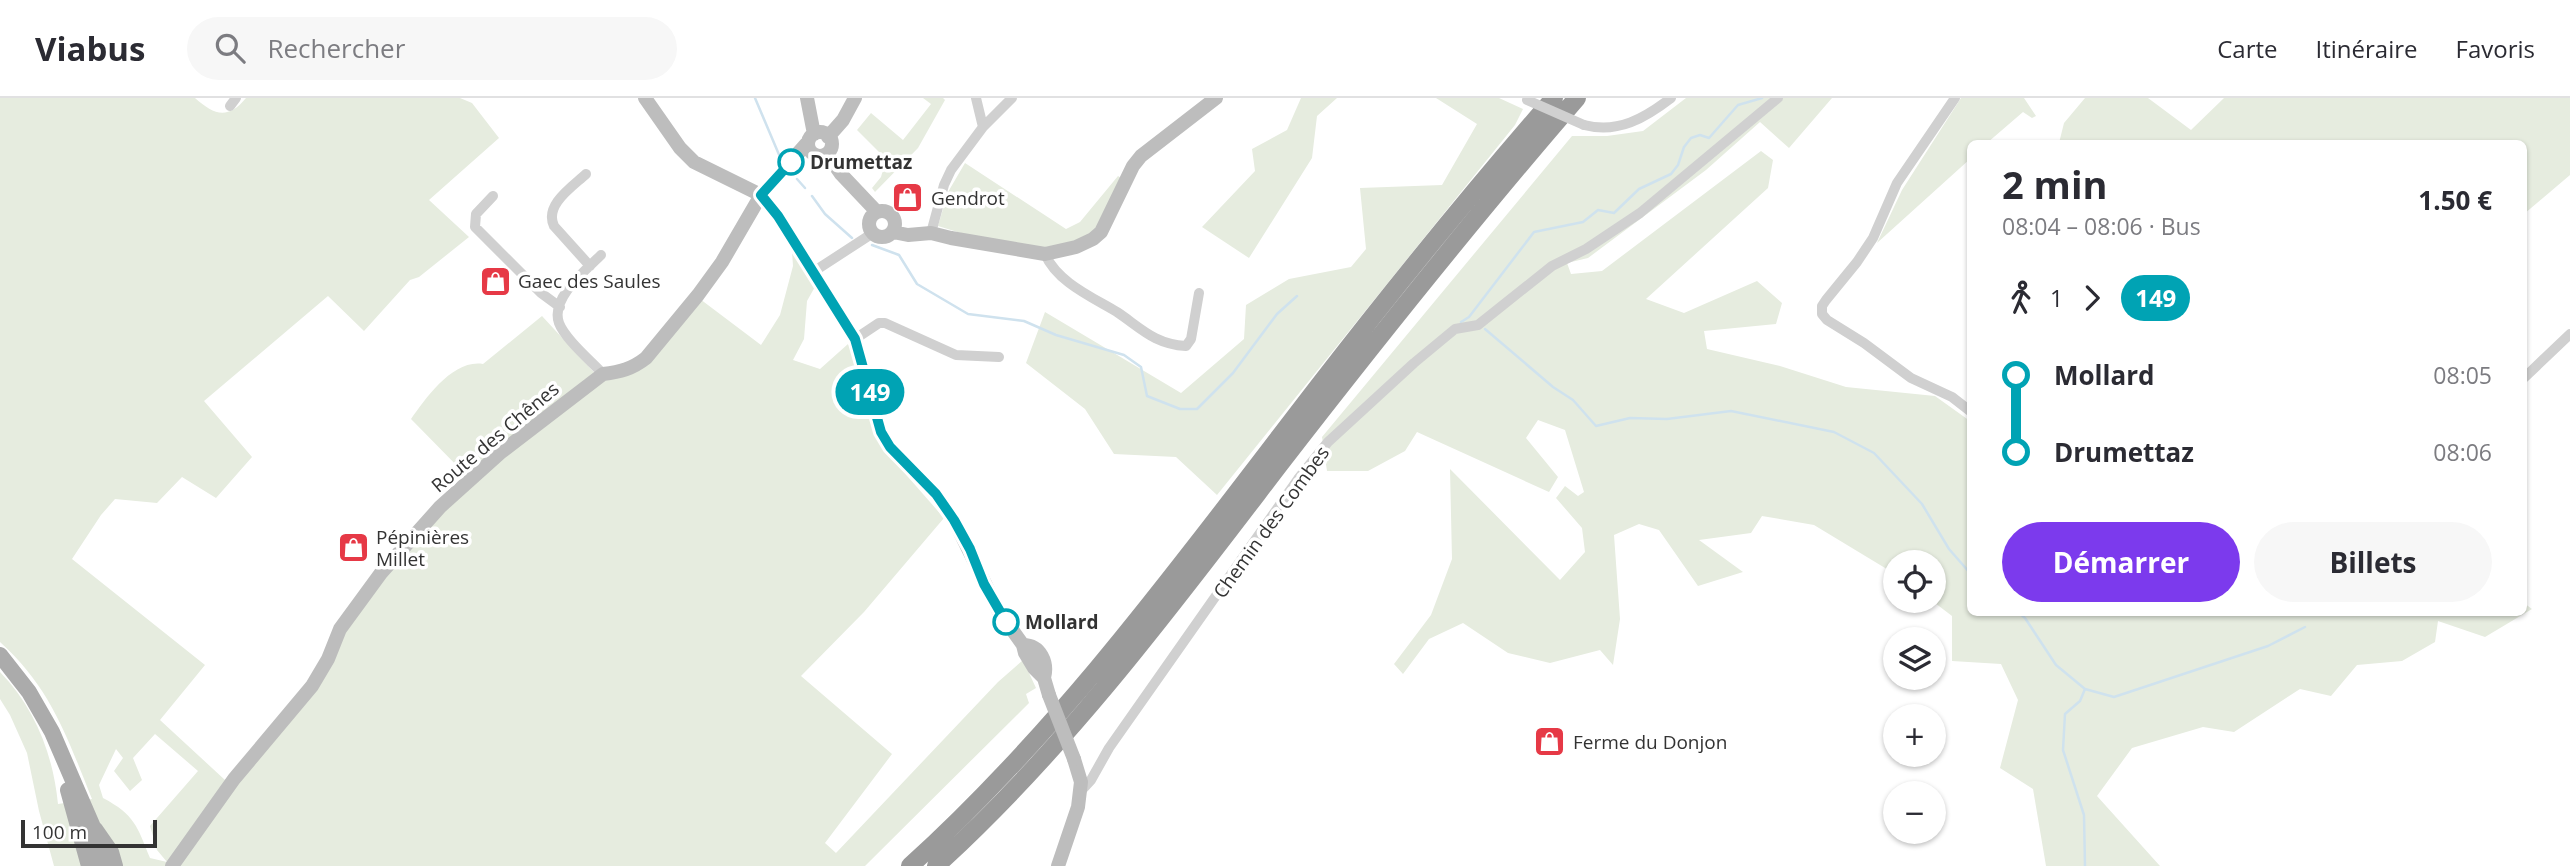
<!DOCTYPE html>
<html lang="fr">
<meta charset="utf-8">
<style>
:root{--surface:#fff;--page:#f7f7f7;--text:#2b2b33;--muted:#7c7c81;--line:#e1e1e2;--accent:#7c3aed}
body{margin:0;font-family:"Open Sans",sans-serif;background:var(--page);color:var(--text);height:100vh;display:flex;flex-direction:column;font-size:26px;white-space:nowrap}
*{box-sizing:border-box;margin:0}
p{font-size:23px;color:var(--muted)}
.icon{flex:none;width:38px;height:38px;fill:none;stroke:currentColor;stroke-width:2;stroke-linecap:round;stroke-linejoin:round}
.map{position:relative;flex:1;overflow:hidden}
.drawer{position:absolute;left:1967px;top:42px;width:560px;height:476px;display:flex;flex-direction:column;background:var(--surface);border-radius:10px;box-shadow:0 2px 5px #0004}
.drawer>*{flex:none}
.badge{padding:0 14px;border-radius:23px;font-size:24px;line-height:46px}
.buttons{position:absolute;left:1883px;top:452px;display:grid;gap:14px}
.buttons a{display:grid;place-items:center;width:63px;height:63px;border-radius:50%;background:var(--surface);box-shadow:0 2px 5px #0004;font-size:35px}
.scale{position:absolute;left:21px;bottom:18px;width:136px;box-sizing:border-box;padding-left:7px;border:4px solid #333;border-top:0;font-size:19px;line-height:24px;white-space:nowrap;color:#333;-webkit-text-stroke:5px #fff;paint-order:stroke}
.map>.badge{position:absolute;translate:-50% -50%;box-shadow:0 0 0 4px #fff}
.legs{display:flex;align-items:center;gap:10px;height:77px;padding:0 35px;font-size:23px}
.legs p{margin-inline-start:auto}
.headline{display:flex;align-items:center;justify-content:space-between;height:119px;padding:0 35px}
h1{font-size:38px;font-weight:700;line-height:52px}
.action{display:flex;gap:14px;margin-top:auto;padding:14px 35px}
.action a{flex:1;height:80px;border-radius:42px;background:var(--accent);color:#fff;font-size:28px;font-weight:700;line-height:80px;text-align:center}
.action a+a{background:var(--page);color:var(--text)}
ul{padding:0 35px;list-style:none}
li{display:flex;align-items:center;gap:24px;height:77px;font-size:26px}
li i{display:grid;place-items:center;width:10px;height:100%;margin:0 9px;background:currentColor}
li i::after{content:'';width:18px;height:18px;margin:-9px;border:5px solid;border-radius:50%;background:var(--surface)}
li p{margin-inline-start:auto}
li:first-child i{background:linear-gradient(#0000 50%,currentColor 0)}
li:last-child i{background:linear-gradient(currentColor 50%,#0000 0)}
header{display:flex;align-items:center;gap:42px;box-sizing:border-box;height:98px;padding:0 35px;background:var(--surface);border-bottom:2px solid var(--line)}
header strong{font-size:33px}
nav{display:flex;gap:38px;margin-inline-start:auto;font-size:24px}
.search{width:490px;height:63px;background:var(--page);display:flex;align-items:center;gap:18px;box-sizing:border-box;padding:0 24px;border-radius:38px;color:var(--muted);font-size:26px}
.map>svg:first-child{display:block}
.green{fill:#e6ecdf;fill-rule:evenodd}
.lines{fill:none;stroke-linecap:round;stroke-linejoin:round}
.stream{stroke:#cfe2ee;stroke-width:2.5}
.street{stroke:#d0d0d0;stroke-width:10}
.secondary{stroke:#bdbdbd;stroke-width:14}
.primary{stroke:#ababab;stroke-width:16}
.highway{stroke:#9a9a9a;stroke-width:18}
.street-bridge{stroke:#d0d0d0;stroke-width:10}
.secondary-bridge{stroke:#bdbdbd;stroke-width:14}
.line-1-casing{stroke:#fff;stroke-width:16}
.line-1{stroke:#00a3b4;stroke-width:10}
.stop-1-dot{fill:#fff;stroke:#00a3b4;stroke-width:3.5}
.labels{text-anchor:middle;stroke-width:7;stroke-linejoin:round;paint-order:stroke}
.stop-label{font-size:19px;font-weight:bold;fill:#333;stroke:#fff;text-anchor:start}
.poi-label{font-size:19px;fill:#333;stroke:#fff;text-anchor:start}
.street-label{font-size:19px;fill:#333;stroke:#fff}
</style>
<header>
<strong>Viabus</strong>
<div class="search"><svg class="icon" aria-label="search" viewBox="0 0 24 24"><circle cx="10" cy="10" r="6"/><path d="M15 15l6 6"/></svg>Rechercher</div>
<nav><a>Carte</a><a>Itinéraire</a><a>Favoris</a></nav>
</header>
<div class="map">
<svg width="2570" height="768" viewBox="0 0 2570 768">
<rect width="100%" height="100%" fill="#fff"/>
<path class="green" d="M0 0H195C214 17 228 22 246 0H460L472 5 499 40 429 102 469 139 419 179 410 182 364 233 328 198 204 303 252 359 216 400 182 379 157 405 115 401 101 417 72 461 205 567 160 622 225 682 319 572 377 472 465 376 411 321C426 300 453 261 483 266L542 218 602 283 636 273 700 201 761 247 780 217 793 168 792 153 816 187 807 203 804 241 793 262 820 271 848 246 854 254 881 348 944 420 864 514 801 578 892 656 825 745 836 755 998 584 1023 562 1036 590 1026 596 1029 605 865 768H54L39 713 27 655 10 617 0 601V574C35 610 53 656 58 706L92 701C67 639 51 590 0 544ZM155 636 198 673 150 728 157 752 167 764 150 760C137 728 135 717 103 700L99 687 116 651 123 660 114 673 130 693 142 682 133 660Z
M923 0H943L945 2 918 50 875 94 872 90 881 79 886 61 857 32 871 15 903 42 931 6Z
M1301 0H1337L1317 18 1312 60 1249 160 1202 129 1255 73 1252 51 1287 32Z
M1436 0H1499L1523 11 1515 27 1217 397 1176 359 1114 356 1085 311 1026 265 1045 214 1181 295 1244 241 1246 207 1289 181 1351 169 1366 151 1360 90 1442 87 1477 26Z
M1686 0H1832L1789 50 1760 24 1706 72 1588 160 1567 165 1571 176 1602 173 1761 53 1773 62 1768 90 1646 201 1684 215 1757 183 1782 205 1776 226 1704 233 1707 251 1780 268 1846 289 1935 298 1970 323V514H2524V505L2532 511 2485 539 2438 523 2435 544 2402 563 2357 567 2331 598 2300 591 2234 634 2203 629 2132 650 2097 698 2160 768H2046L2033 691 2000 670 2018 602 2001 566 1952 563V518L1931 502H1934V464H1895V476L1814 427 1762 418 1751 435 1699 442 1743 474 1698 488 1659 432 1639 426 1614 437 1620 521 1613 567 1600 552 1550 565 1508 555 1463 525 1429 541 1403 576 1394 566 1431 517 1452 461 1450 371 1560 482 1585 454 1582 430 1556 400 1565 388 1578 398 1584 394 1565 332 1538 322 1526 340 1558 379 1549 394 1417 334 1405 353 1368 373H1327L1322 339 1572 38H1607L1643 33Z
M1961 0H2024L2036 18 2032 20 2023 14 1987 45 1970 46V61L1877 145 1902 92Z
M2085 0H2148L2191 32 2224 0H2570V77L2524 116V46L2059 45 2064 25Z
M965 65 1066 131 1080 124 1118 78 1123 81C1115 98 1107 125 1091 137 1054 163 978 141 938 128L948 94Z"/>
<g class="lines">
<path class="stream" d="M755 0 780 59
M797 81 805 90
M812 98 825 116 852 140
M872 147 899 157 917 186 968 216 1024 223 1056 237 1124 257 1141 269 1147 298 1180 311H1197L1233 275 1277 216 1297 198
M1461 224 1469 219 1534 134 1583 124 1598 112 1614 115 1639 91 1671 76 1678 67 1684 49 1691 40 1700 37 1709 40 1738 7 1762 0
M1485 231 1553 289 1573 302 1596 328 1630 320 1667 321 1731 313 1834 334 1874 355 1922 406 1949 451 1970 475
M2018 514 2025 520 2056 567 2085 591 2114 599 2268 548 2305 529
M2085 768 2084 717 2063 652 2065 616 2080 603 2085 591"/>
<path class="street" d="M1955 0 1897 85 1873 140 1857 164 1826 202 1822 208V216L1827 222 1864 245 1911 280 1952 299 1970 313
M230 8 236 0
M1584 27C1618 36 1645 20 1671 0
M983 29 1012 0
M586 76C572 89 544 107 554 128L590 168
M493 98 476 116 475 129 541 195 560 209
M931 135 944 87 951 72 983 29 976 0
M1045 156C1057 184 1092 199 1117 214 1141 230 1154 246 1186 248L1191 241 1199 195
M601 157C586 172 550 200 559 225 565 241 591 263 603 276
M813 174 873 135
M855 241 879 225H885L956 257 999 259
M2524 280 2570 236
M1079 695 1091 682 1109 650 1298 381 1328 344 1414 265 1455 231 1478 227 1552 168 1586 151 1640 115 1778 0"/>
<path class="secondary" d="M645 0 680 50 694 64 761 97 778 118 855 241 881 334 890 349 936 396 954 422 998 512 1023 547 1025 555 1034 570 1044 580 1049 597
M807 0 814 36
M808 46a12 12 0 1 1 24 0a12 12 0 1 1-24 0Z
M828 39 843 22 855 0
M827 56 841 76 877 114
M869 126a13 13 0 1 1 26 0a13 13 0 1 1-26 0Z
M893 134 908 137 931 135 951 140 1045 156 1076 149 1093 141 1101 134 1133 68 1141 58 1216 0
M1023 547C1041 547 1048 565 1044 580
M172 768 234 681 312 588 328 561 340 531 381 475 440 409 500 355 603 276C620 274 632 271 646 260L698 197 722 164 761 97 808 44
M1058 768 1078 709 1081 684 1074 661"/>
<path class="primary" d="M0 557 29 594 52 634 93 729 99 768
M68 692 89 768
M95 731 111 754 115 768"/>
<path class="highway" d="M910 768C1067 626 1191 453 1320 286 1395 189 1473 93 1554 0
M936 768C1067 649 1173 506 1280 366 1376 242 1474 119 1577 0"/>
<path class="street-bridge" d="M1527 2 1584 27"/>
<path class="secondary-bridge" d="M1049 597 1074 661"/>
</g>
<g class="lines">
<defs>
<path id="line-1" d="M791 64 761 97 778 118 855 241 881 334 890 349 936 396 954 422 970 451 984 486 1006 524"/>
</defs>
<use href="#line-1" class="line-1-casing"/>
<use href="#line-1" class="line-1"/>
</g>
<defs>
<symbol id="shop-square" viewBox="-11 -11 22 22"><rect x="-9" y="-9" width="18" height="18" rx="4" fill="#e63946" stroke="#fff"/><path d="M-5-2.5h2.3a2.7 3.5 0 0 1 5.4 0H5L5.5 6h-11ZM-1.5-2.5h3a1.5 2.3 0 0 0-3 0Z" fill="#fff"/></symbol>
</defs>
<g fill-rule="evenodd">
<use href="#shop-square" x="890" y="82" width="35" height="35"/>
<use href="#shop-square" x="478" y="166" width="35" height="35"/>
<use href="#shop-square" x="336" y="432" width="35" height="35"/>
<use href="#shop-square" x="1532" y="626" width="35" height="35"/>
</g>
<g class="stop-1-dot">
<circle cx="791" cy="64" r="12"/>
<circle cx="1006" cy="524" r="12"/>
</g>
<g class="labels">
<g class="stop-label">
<text x="810" y="71">Drumettaz</text>
<text x="1025" y="531">Mollard</text>
</g>
<g class="poi-label">
<text x="931" y="107">Gendrot</text>
<text x="518" y="190">Gaec des Saules</text>
<text x="376" y="446">Pépinières<tspan x="376" dy="22">Millet</tspan></text>
<text x="1573" y="651">Ferme du Donjon</text>
</g>
<g class="street-label">
<text transform="translate(495 339) rotate(-40)" y="7">Route des Chênes</text>
<text transform="translate(1271 424) rotate(-54)" y="7">Chemin des Combes</text>
</g>
</g>
</svg>
<div class="buttons">
<a><svg class="icon" aria-label="locate" viewBox="0 0 24 24"><circle cx="12" cy="12" r="6"/><path d="M12 2v4M12 18v4M2 12h4M18 12h4"/></svg></a>
<a><svg class="icon" aria-label="layers" viewBox="0 0 24 24"><path d="M12 4l9 5-9 5-9-5zM3 14l9 5 9-5"/></svg></a>
<a>+</a>
<a>−</a>
</div>
<div class="scale">100 m</div>
<b class="badge" style="left:870px;top:294px;background:#00a3b4;color:#fff">149</b>
<section class="drawer">
<div class="headline"><div><h1>2 min</h1><p>08:04 – 08:06 · Bus</p></div><b>1.50 €</b></div>
<div class="legs"><svg class="icon" aria-label="walk" viewBox="0 0 24 24"><circle cx="13" cy="4" r="2"/><path d="M13 8l-2 6 4 7M11 14l-3 7M7 12l3-4h3l4 4"/></svg>1<svg class="icon" aria-label="forward" viewBox="0 0 24 24"><path d="M9 5l7 7-7 7"/></svg><b class="badge" style="background:#00a3b4;color:#fff">149</b></div>
<ul>
<li><i style="color:#00a3b4"></i><b>Mollard</b><p>08:05</p></li>
<li><i style="color:#00a3b4"></i><b>Drumettaz</b><p>08:06</p></li>
</ul>
<div class="action"><a>Démarrer</a><a>Billets</a></div>
</section>
</div>
